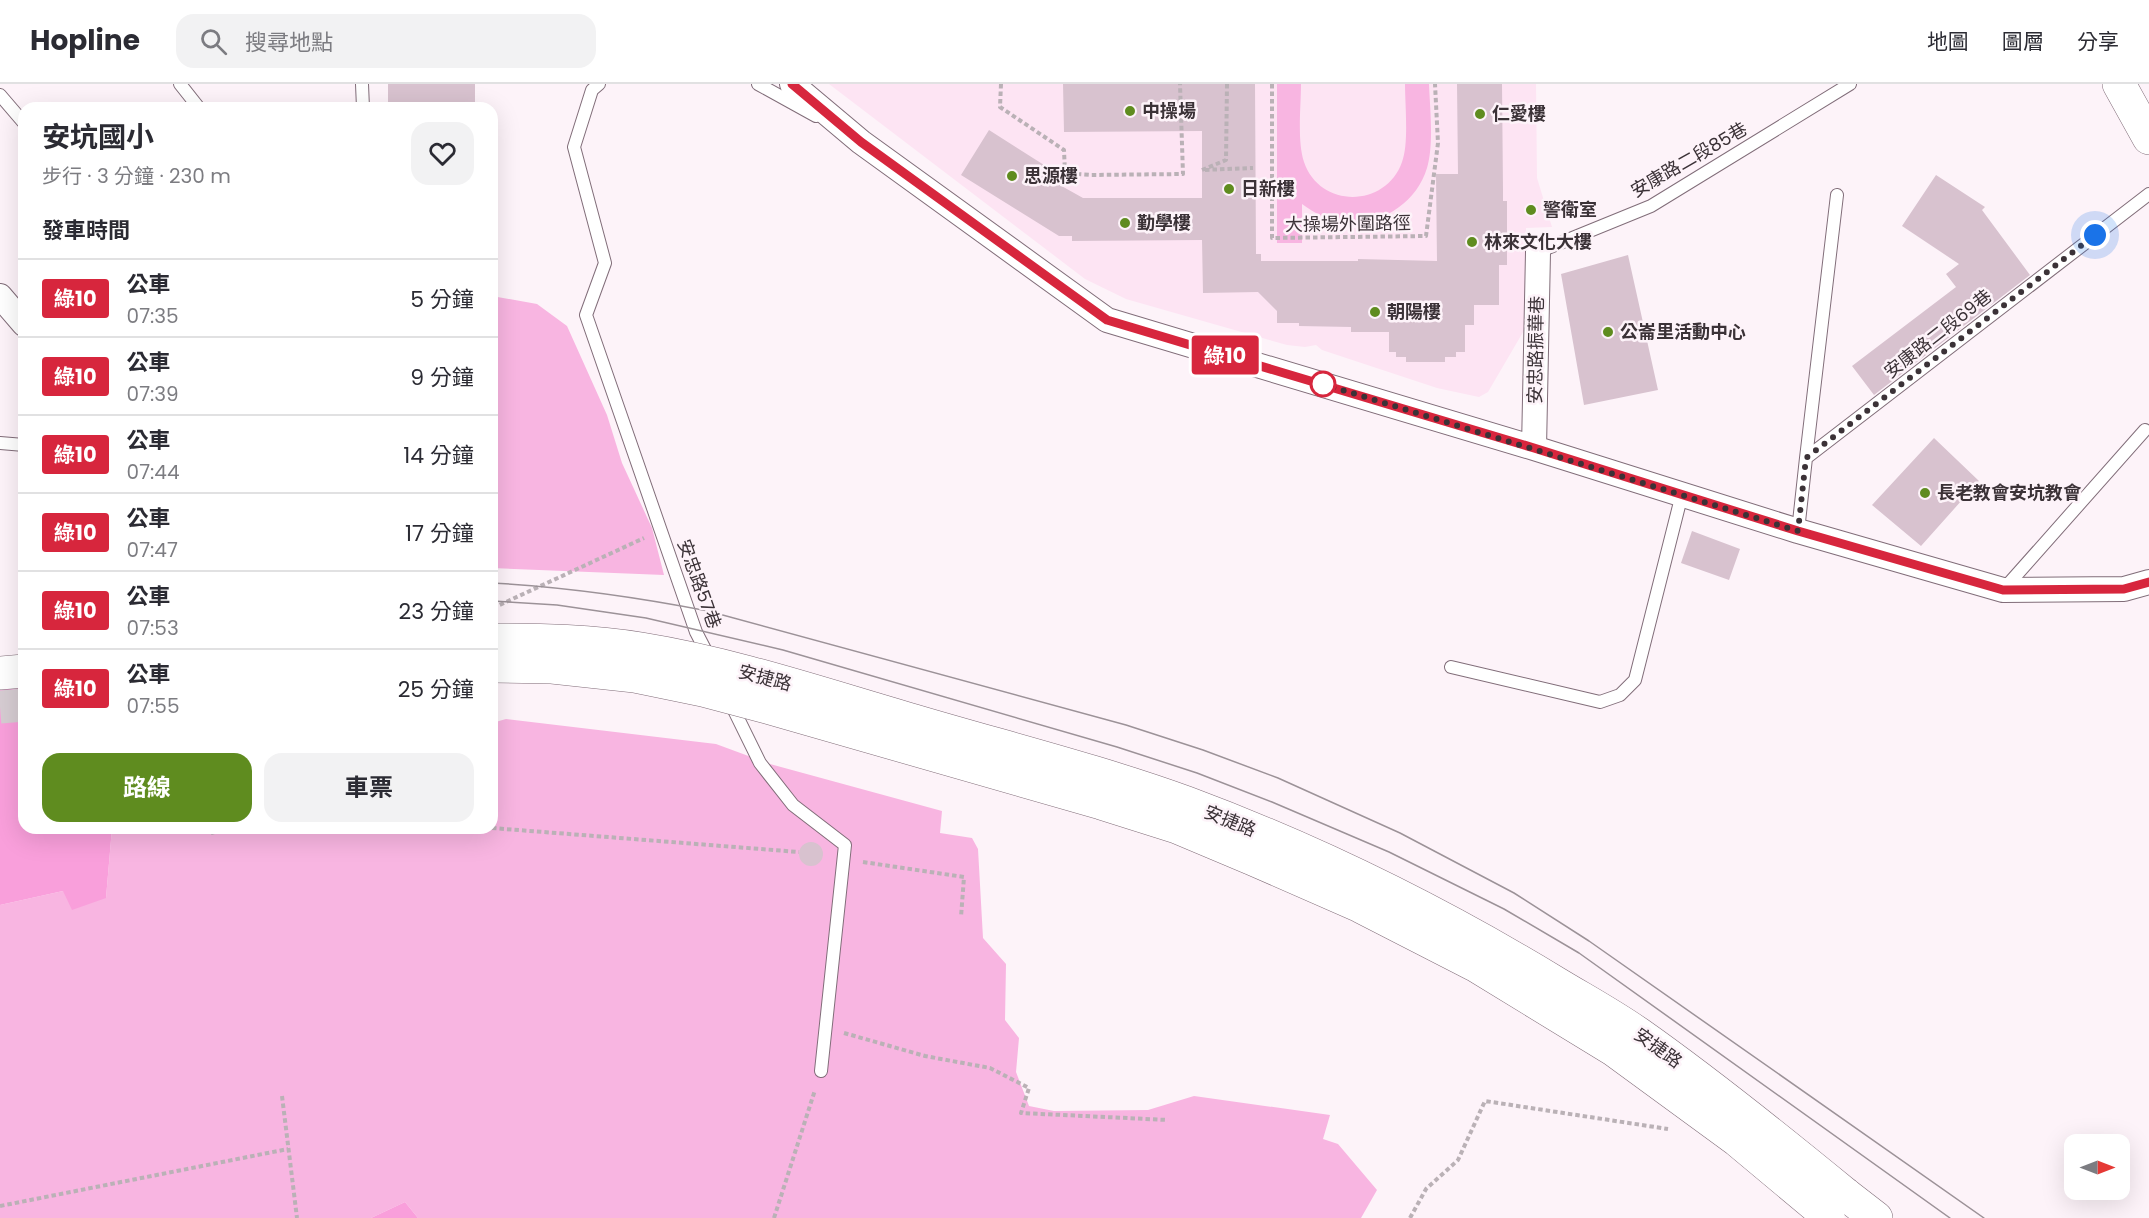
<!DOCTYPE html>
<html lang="zh-TW">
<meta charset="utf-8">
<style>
:root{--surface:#fff;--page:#f2f2f3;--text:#2b2b33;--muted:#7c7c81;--line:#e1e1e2;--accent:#5f8c1f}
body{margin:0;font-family:Poppins,"Noto Sans TC",sans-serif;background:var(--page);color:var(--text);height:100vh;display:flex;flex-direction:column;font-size:22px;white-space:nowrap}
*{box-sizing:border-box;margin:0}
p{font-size:20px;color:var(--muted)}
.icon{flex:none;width:33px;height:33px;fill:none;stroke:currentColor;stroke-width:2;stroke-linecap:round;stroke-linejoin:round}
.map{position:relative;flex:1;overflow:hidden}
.panel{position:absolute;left:18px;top:18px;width:480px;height:732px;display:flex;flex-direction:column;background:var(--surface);border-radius:18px;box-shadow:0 6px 24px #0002}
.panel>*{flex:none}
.badge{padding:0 12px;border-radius:4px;font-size:21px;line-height:39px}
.needle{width:39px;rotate:90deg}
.controls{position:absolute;left:2064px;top:1050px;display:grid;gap:12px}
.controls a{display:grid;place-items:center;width:66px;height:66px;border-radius:12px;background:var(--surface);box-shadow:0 6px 24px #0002;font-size:30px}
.you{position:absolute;width:30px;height:30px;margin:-15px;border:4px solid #fff;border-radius:50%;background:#1a73e8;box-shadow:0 0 0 9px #1a73e833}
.map>.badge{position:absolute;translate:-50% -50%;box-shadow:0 0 0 3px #fff}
h2{padding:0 24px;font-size:22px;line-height:54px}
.round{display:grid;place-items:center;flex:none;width:63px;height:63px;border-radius:18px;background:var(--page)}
.headline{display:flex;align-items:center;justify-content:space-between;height:102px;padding:0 24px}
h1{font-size:28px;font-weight:700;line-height:45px}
.action{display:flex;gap:12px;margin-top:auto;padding:12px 24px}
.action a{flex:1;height:69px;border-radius:18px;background:var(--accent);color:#fff;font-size:24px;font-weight:700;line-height:69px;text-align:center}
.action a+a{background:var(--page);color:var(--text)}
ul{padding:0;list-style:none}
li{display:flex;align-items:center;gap:18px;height:78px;padding:0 24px;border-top:2px solid var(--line)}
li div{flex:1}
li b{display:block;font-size:22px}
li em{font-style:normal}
li .badge{min-width:66px;font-weight:700;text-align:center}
header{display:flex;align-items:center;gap:36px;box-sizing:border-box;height:84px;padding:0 30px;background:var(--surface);border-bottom:2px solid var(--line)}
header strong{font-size:28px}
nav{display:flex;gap:33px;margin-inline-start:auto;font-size:21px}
.search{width:420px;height:54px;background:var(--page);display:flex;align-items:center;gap:15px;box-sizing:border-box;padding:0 21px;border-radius:18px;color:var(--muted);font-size:22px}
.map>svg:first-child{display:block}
.built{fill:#fde4f3}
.green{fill:#f8b5e1}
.forest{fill:#f99fdb}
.building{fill:#d8c2cf}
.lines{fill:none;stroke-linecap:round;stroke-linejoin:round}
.secondary-tunnel{stroke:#d6ccd2;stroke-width:33;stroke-dasharray:33 16;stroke-linecap:butt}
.lane-casing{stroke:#816d79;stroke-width:14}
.street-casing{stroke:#816d79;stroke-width:26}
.secondary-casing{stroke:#816d79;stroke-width:34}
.path{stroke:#bab1b6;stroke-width:4;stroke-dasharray:4.5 3;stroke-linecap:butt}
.lane{stroke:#fff;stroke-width:12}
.street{stroke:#fff;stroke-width:24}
.secondary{stroke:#fff;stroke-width:33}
.tram{stroke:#9c9298;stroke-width:1.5}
.secondary-bridge-casing{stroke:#816d79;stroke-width:34;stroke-linecap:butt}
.secondary-bridge{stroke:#fff;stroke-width:33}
.line-casing{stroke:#fff;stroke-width:14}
.line{stroke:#d7263d;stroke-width:9}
.walk{stroke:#3b3237;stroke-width:6;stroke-dasharray:0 10.8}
.poi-dot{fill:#5f8c1f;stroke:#fdf3f9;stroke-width:2}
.stop-dot{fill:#fff;stroke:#d7263d;stroke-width:3}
.labels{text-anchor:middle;stroke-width:5;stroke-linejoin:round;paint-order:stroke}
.poi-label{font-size:18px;font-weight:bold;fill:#3b3237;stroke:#fdf3f9;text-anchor:start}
.street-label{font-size:18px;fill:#3b3237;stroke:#fdf3f9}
</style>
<header>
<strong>Hopline</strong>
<div class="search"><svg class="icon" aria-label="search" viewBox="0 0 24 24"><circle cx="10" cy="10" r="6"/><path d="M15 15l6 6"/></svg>搜尋地點</div>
<nav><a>地圖</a><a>圖層</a><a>分享</a></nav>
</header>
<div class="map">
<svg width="2149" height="1134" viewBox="0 0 2149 1134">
<rect width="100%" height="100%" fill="#fdf3f9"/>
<path class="built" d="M829 0H1536L1537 94 1552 143 1526 144V243L1488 308 1479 313 1437 304 1322 266 1316 261 1305 263 1287 261 1126 215 1085 195Z"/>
<path class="green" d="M1277 0H1301C1301 23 1297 57 1304 78 1320 125 1386 124 1402 78 1409 60 1405 21 1405 0H1429C1430 25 1434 60 1427 84 1414 127 1364 151 1322 132 1315 129 1308 124 1302 120V159H1277Z
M492 212 537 220 567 242 607 331 622 379 652 444 664 491 492 484Z
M506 635 716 660 770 680 942 727 940 749 972 754 978 765 983 854 1006 880 1005 936 1019 954 1016 988 1029 1022 1054 1027 1148 1026 1194 1012 1330 1031 1323 1055 1338 1060 1377 1106 1361 1134H418L405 1118 371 1134H0V821L63 807 106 814 112 744H492V639Z"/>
<path class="forest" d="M24 602V744H112L106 814 72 826 63 807 0 821V604Z
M405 1118 418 1134H371Z"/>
<path class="building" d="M388 0H475V24H388Z
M1063 0H1255L1256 170H1261V177H1358V175L1437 177 1436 90H1458L1457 0H1502L1503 107V117H1507V181H1499V221H1474V241H1465V268H1456V273H1445V278H1406V273H1396V268H1389V248H1351V243L1299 242V239H1277V227L1258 208 1203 209 1202 156 1072 157V152H1059L961 91 989 46 1063 93 1058 100 1083 114H1202V47L1064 48Z
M1936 91 1985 123 1982 126 2030 191 1874 311 1852 282 1956 203 1946 190 1959 180 1902 142Z
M1628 171 1658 306 1584 321 1561 190Z
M1934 354 1979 397 1921 462 1872 421Z
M1692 447 1740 465 1729 496 1681 479Z
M799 770a12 12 0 1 1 24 0a12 12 0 1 1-24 0Z"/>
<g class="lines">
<path class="secondary-tunnel" d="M0 623 24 621"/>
<defs>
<path id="lane" d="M180 0 199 24
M362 0 363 24
M599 0 592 6 574 63 605 179 586 231 696 548 710 575
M758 0 816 32
M0 11 24 39
M1538 168 1651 122 1850 0
M0 359 24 361
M1806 374 1837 111
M1798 447 1806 374 2149 110
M2004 505 2145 346
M1451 583 1600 618 1620 611 1635 596 1682 410
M730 618 760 679 793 721 845 761 821 987"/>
<path id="street" d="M792 0 861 58 1107 236 1534 364 1798 447 2003 506 2124 505 2149 498
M0 212 24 240
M1534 364 1538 168"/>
<path id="secondary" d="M2119 0 2149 54
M0 589 24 587
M1845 1110 1876 1134"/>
</defs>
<use href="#lane" class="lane-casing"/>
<use href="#street" class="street-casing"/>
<use href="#secondary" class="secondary-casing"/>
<path class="path" d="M1001 0 1000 23 1064 66 1065 89 1091 91 1183 90 1180 0
M1227 0 1226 76 1202 86 1253 84
M1272 0V154L1426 152 1438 59 1435 0
M493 524 644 454
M492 744 799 768
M211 749 231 744
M863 778 964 793 961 833
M844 949 925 972 990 984 1029 1004 1021 1029 1168 1036
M282 1012 297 1134
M0 1122 288 1065
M774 1134 815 1006
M1410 1134 1426 1105 1458 1076 1485 1017 1668 1045"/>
<use href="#lane" class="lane"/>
<use href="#street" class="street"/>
<use href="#secondary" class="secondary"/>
<path class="tram" d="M492 499C565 503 636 513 708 527L1126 641 1203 666 1278 694 1400 749 1514 809 1589 857 1984 1134
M492 517 557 521 646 534 783 566 1117 663 1197 689 1272 718 1389 768 1504 825 1579 869 1950 1134"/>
<defs>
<path id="secondary-bridge" d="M492 556C542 556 592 557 641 565 734 580 825 611 915 637 1006 664 1099 687 1187 719 1316 767 1439 828 1556 899 1584 916 1612 931 1639 950 1710 1000 1778 1055 1845 1110
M492 582 552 583 635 592 703 606 767 623 1101 719 1177 743 1253 775 1360 822 1475 881 1614 966 1737 1056 1828 1132"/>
</defs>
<use href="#secondary-bridge" class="secondary-bridge-casing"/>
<use href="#secondary-bridge" class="secondary-bridge"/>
</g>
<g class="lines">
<defs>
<path id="line" d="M792 0 861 58 1107 236 1534 364 1798 447 2003 506 2124 505 2149 498"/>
</defs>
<use href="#line" class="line-casing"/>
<use href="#line" class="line"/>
<path class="walk" d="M1323 300 1798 447 1806 374 2095 151"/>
</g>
<g class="poi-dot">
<circle cx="1130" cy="27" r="6"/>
<circle cx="1480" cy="30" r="6"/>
<circle cx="1012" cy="92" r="6"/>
<circle cx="1229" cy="105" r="6"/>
<circle cx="1531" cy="126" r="6"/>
<circle cx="1125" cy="139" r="6"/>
<circle cx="1472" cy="158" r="6"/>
<circle cx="1375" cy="228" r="6"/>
<circle cx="1608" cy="248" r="6"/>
<circle cx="1925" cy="409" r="6"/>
</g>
<circle class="stop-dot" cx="1323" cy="300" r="12"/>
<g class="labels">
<g class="poi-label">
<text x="1142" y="33">中操場</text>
<text x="1492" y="36">仁愛樓</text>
<text x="1024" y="98">思源樓</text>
<text x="1241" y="111">日新樓</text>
<text x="1543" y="132">警衛室</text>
<text x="1137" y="145">勤學樓</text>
<text x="1484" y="164">林來文化大樓</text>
<text x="1387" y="234">朝陽樓</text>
<text x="1620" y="254">公崙里活動中心</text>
<text x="1937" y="415">長老教會安坑教會</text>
</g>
<g class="street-label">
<text transform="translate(1689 76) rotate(-30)" y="6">安康路二段85巷</text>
<text transform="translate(1348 140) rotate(-1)" y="6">大操場外圍路徑</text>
<text transform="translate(1938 250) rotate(-38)" y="6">安康路二段69巷</text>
<text transform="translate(1536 266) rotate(-89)" y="6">安忠路振華巷</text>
<text transform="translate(699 500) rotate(70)" y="6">安忠路57巷</text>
<text transform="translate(765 594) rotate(15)" y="6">安捷路</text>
<text transform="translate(1230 737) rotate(22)" y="6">安捷路</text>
<text transform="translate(1658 964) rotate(36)" y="6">安捷路</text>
</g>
</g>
</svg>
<div class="controls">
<a><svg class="needle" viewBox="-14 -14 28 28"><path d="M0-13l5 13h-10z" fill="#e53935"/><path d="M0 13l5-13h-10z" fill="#7c7c81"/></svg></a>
</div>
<div class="you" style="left:2095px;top:151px"></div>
<b class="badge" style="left:1225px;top:271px;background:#d7263d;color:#fff">綠10</b>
<section class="panel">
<div class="headline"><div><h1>安坑國小</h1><p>步行 · 3 分鐘 · 230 m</p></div><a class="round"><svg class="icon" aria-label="heart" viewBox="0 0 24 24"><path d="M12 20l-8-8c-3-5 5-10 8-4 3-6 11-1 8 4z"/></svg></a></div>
<h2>發車時間</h2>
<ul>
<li><span class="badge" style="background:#d7263d;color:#fff">綠10</span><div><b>公車</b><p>07:35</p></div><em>5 分鐘</em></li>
<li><span class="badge" style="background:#d7263d;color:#fff">綠10</span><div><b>公車</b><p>07:39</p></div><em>9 分鐘</em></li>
<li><span class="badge" style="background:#d7263d;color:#fff">綠10</span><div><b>公車</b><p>07:44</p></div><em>14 分鐘</em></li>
<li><span class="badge" style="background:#d7263d;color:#fff">綠10</span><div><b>公車</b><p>07:47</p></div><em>17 分鐘</em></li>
<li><span class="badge" style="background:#d7263d;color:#fff">綠10</span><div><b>公車</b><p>07:53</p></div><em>23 分鐘</em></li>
<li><span class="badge" style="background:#d7263d;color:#fff">綠10</span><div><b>公車</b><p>07:55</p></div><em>25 分鐘</em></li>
</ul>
<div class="action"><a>路線</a><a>車票</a></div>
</section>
</div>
